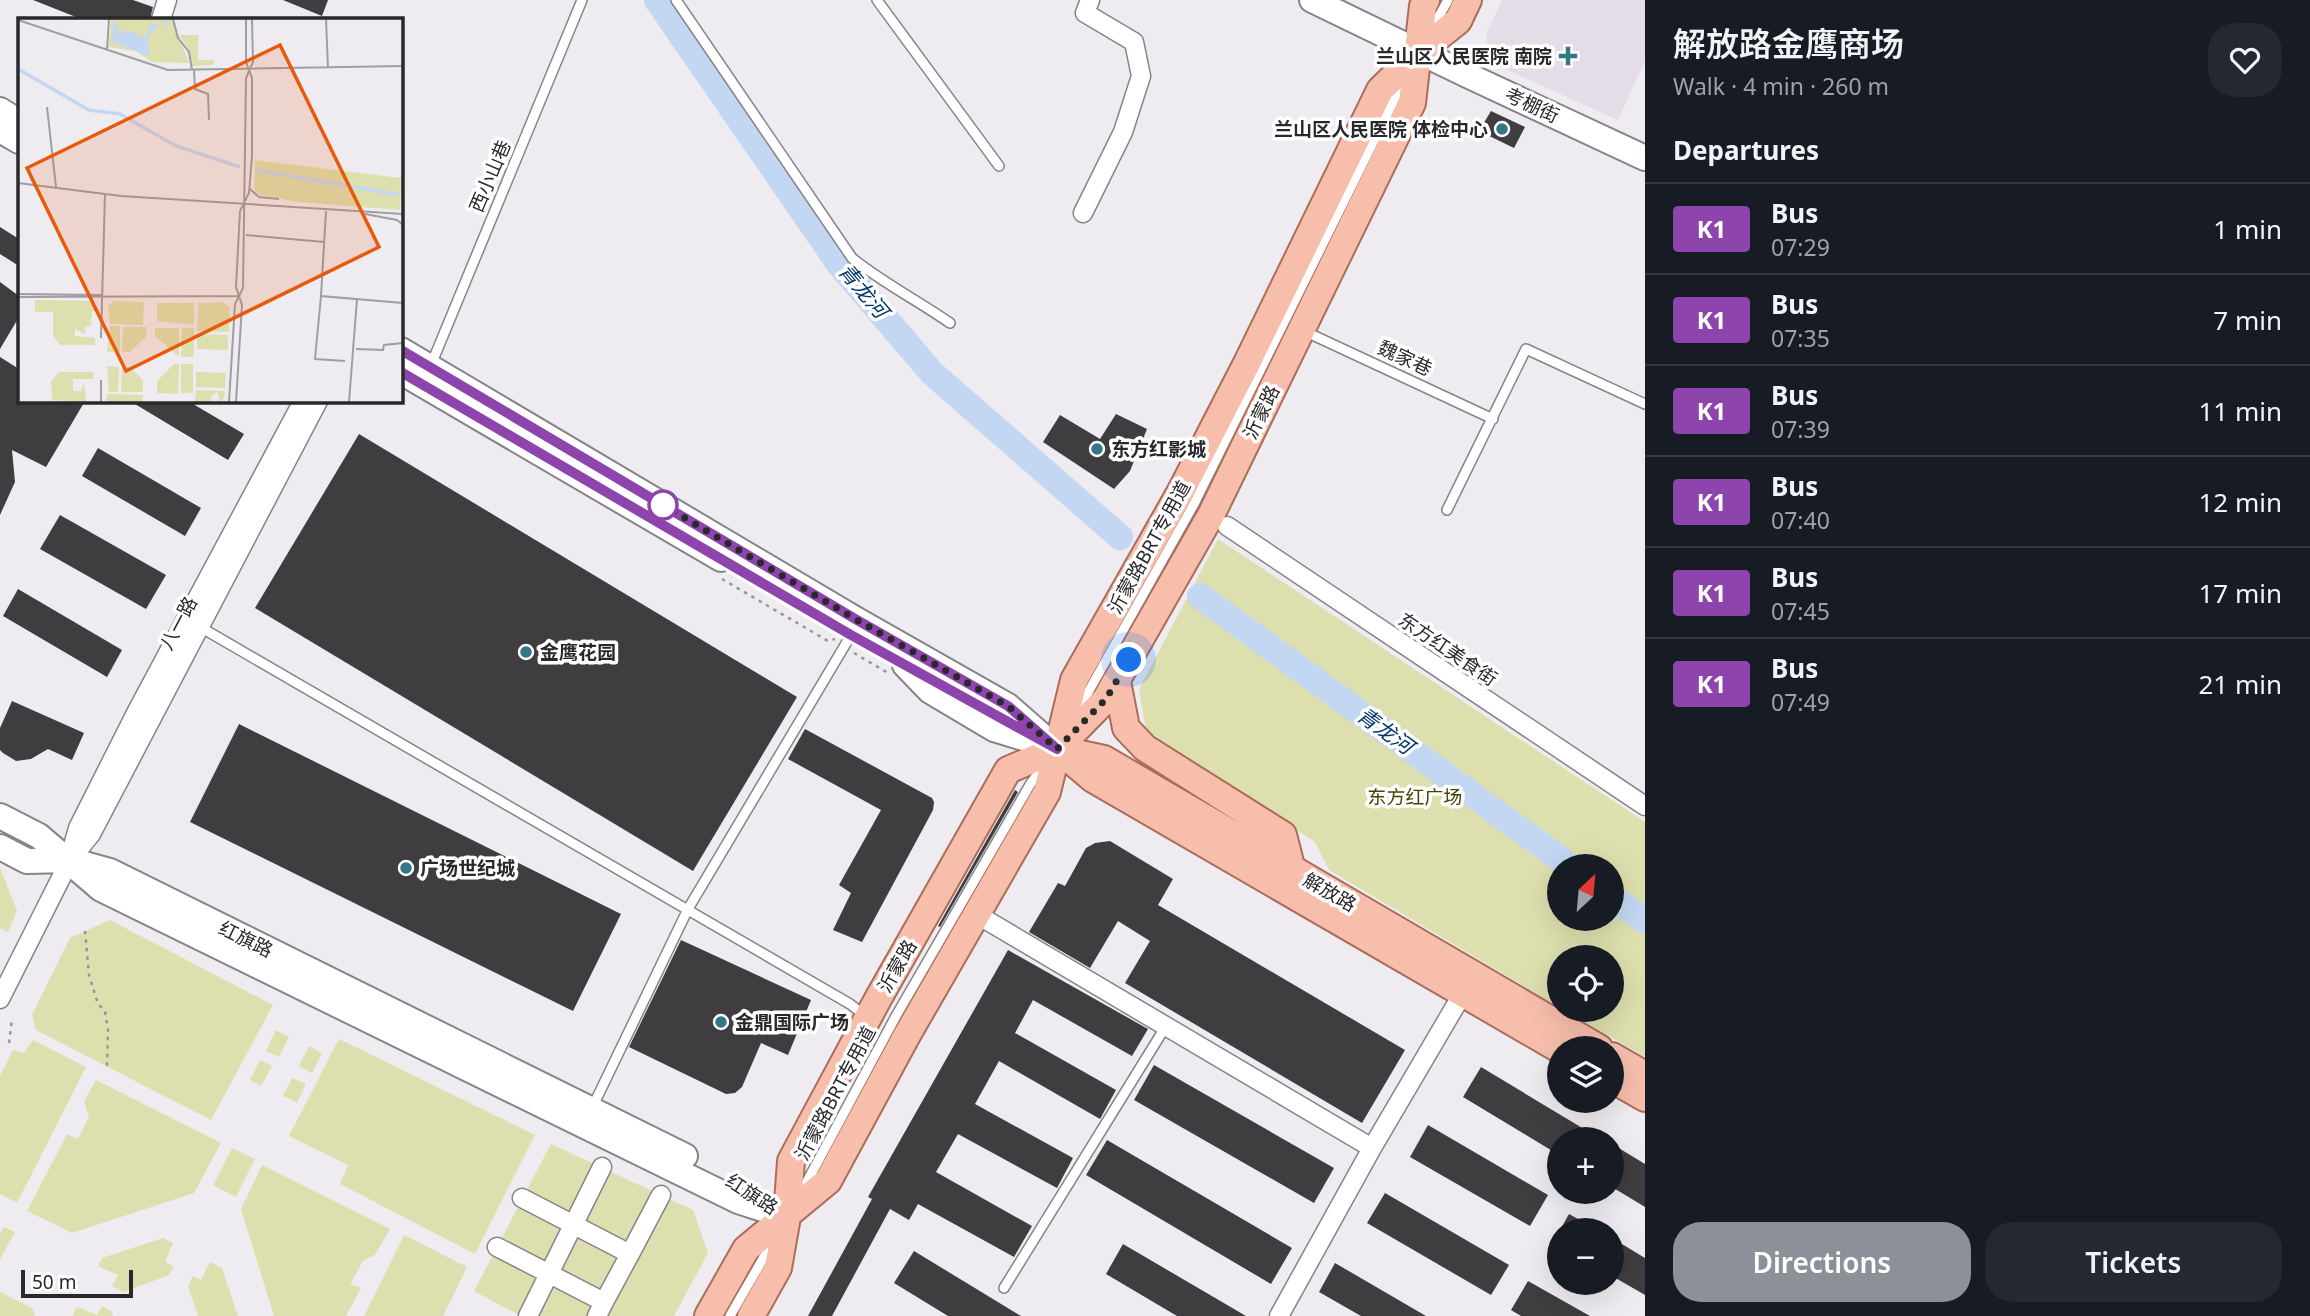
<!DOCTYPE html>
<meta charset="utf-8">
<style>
:root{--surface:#171b24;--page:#242831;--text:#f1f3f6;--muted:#9ea1a6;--line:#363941;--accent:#8c9099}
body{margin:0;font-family:"Noto Sans","Noto Sans SC",sans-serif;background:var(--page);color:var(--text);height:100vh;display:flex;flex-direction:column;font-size:26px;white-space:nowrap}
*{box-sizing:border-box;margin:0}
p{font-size:23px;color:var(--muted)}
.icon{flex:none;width:38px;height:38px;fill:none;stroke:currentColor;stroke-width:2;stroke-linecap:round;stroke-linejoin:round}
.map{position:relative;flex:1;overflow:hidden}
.side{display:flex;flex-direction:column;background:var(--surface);width:665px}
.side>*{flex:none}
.badge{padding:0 14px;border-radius:5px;font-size:24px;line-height:46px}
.needle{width:46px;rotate:26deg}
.fabs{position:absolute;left:1547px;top:854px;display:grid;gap:14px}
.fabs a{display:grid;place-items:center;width:77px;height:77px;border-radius:50%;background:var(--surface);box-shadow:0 7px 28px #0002;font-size:35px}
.scale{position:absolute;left:21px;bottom:18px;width:112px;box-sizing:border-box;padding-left:7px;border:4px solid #29282a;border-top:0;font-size:19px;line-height:24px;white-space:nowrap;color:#29282a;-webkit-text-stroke:5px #fff;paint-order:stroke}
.you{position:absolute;width:35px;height:35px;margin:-18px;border:5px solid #fff;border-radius:50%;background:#1a73e8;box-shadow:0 0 0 10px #1a73e833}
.map>.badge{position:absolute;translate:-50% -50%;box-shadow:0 0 0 4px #fff}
h2{padding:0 28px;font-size:26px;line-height:63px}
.round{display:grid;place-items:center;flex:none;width:74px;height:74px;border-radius:28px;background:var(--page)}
.head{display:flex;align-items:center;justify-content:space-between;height:119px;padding:0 28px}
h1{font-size:33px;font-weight:600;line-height:52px}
.primary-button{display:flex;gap:14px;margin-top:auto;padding:14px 28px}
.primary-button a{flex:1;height:80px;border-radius:28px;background:var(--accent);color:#fff;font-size:28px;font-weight:600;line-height:80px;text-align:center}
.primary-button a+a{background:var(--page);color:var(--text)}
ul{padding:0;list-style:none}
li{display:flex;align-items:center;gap:21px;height:91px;padding:0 28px;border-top:2px solid var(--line)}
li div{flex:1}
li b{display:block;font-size:26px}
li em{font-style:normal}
li .badge{min-width:77px;font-weight:700;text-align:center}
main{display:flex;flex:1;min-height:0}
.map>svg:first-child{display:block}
.built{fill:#e4dde8}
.green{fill:#dddfae;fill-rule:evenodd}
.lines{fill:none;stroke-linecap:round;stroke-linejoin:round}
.river{stroke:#c3d7f2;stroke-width:26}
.building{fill:#3f3d40}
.lane-casing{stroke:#878489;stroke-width:12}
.street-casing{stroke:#878489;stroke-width:21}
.secondary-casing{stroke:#878489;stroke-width:28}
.primary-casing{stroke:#ab6d5b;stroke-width:30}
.path{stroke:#98969a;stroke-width:2.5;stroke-dasharray:3.5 5;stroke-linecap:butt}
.lane{stroke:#fff;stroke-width:9}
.street{stroke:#fff;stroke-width:18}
.secondary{stroke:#fff;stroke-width:24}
.primary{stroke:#f7beac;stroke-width:26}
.line-casing{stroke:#fff;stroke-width:16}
.line{stroke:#8e44ad;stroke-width:10}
.walk{stroke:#29282a;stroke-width:7;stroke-dasharray:0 12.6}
.poi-dot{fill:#337686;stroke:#fff;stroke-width:2.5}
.stop-dot{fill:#fff;stroke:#8e44ad;stroke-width:3.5}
.labels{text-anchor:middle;stroke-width:7;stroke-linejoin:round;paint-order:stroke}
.poi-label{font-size:19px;font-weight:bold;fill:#29282a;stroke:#fff;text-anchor:start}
.street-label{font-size:19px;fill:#29282a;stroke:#fff}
.park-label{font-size:19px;fill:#464603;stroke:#fff}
.water-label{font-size:21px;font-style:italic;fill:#03366e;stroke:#fff}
.inset-river{fill:none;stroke:#c3d7f2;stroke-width:3.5}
.inset-road{fill:none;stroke:#9f9ea1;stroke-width:2}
.view{fill:#e8590c;fill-opacity:0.15;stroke:#e8590c;stroke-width:3.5}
.inset-edge{fill:none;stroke:#29282a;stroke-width:3.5}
</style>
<main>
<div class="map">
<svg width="1645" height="1316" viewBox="0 0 1645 1316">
<rect width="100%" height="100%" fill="#eeecf0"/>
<path class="built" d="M1502 0H1645V61L1618 120 1498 66 1487 52V32Z"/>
<path class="green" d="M1218 539 1645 822V1057L1565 1010H1612V957H1559V1007L1329 870 1315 842 1146 730 1139 689ZM1559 866H1612V919H1559Z
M0 868 17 911 8 932 0 928Z
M110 920 273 1005 211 1120 36 1030 32 1015 70 938Z
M276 1030 289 1037 279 1057 266 1051Z
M339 1039 535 1135 475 1254 340 1184 348 1165 289 1136Z
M33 1040 86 1067 17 1203 0 1194V1076L13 1050 24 1053Z
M309 1046 322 1053 312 1073 299 1066Z
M260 1060 272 1066 261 1086 250 1080Z
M292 1078 306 1084 297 1103 283 1096Z
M96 1080 221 1143 194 1193 72 1233 27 1211 67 1134 78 1139 89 1117 84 1101Z
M551 1144 693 1210 708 1253 674 1316H521L474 1291Z
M232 1148 255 1159 236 1197 213 1185Z
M262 1165 390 1229 375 1255 363 1261 350 1284 361 1288 346 1316H274L241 1209Z
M4 1227 15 1232 0 1259V1234Z
M404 1235 467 1267 443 1316H364Z
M163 1238 173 1243 165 1262 174 1266 169 1275 124 1292 112 1286 118 1275 98 1266 102 1258Z
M210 1262 222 1268 238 1316H198L188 1286 193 1276 201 1280Z
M0 1292 32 1308 35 1316H0Z
M102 1306 111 1311 113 1316H72L77 1307 97 1315Z"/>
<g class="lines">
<path class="river" d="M657 0 839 264 932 373 1120 537
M1200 596 1570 866
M1612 897 1645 921"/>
</g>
<path class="building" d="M33 0H133L153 7 150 19H81Z
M283 0H328L322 16Z
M1491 111 1525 127 1514 148 1479 131Z
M0 227 19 239V266L0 254Z
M0 282 19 296V317L0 349Z
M0 357 19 369V401H85L46 467 12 450 15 482 0 515Z
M130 401H188L244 434 228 460Z
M1116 414 1147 429 1130 471 1114 489 1043 442 1060 415 1100 439Z
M359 434 797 697 693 871 255 608Z
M98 448 201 508 185 536 82 476Z
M60 515 166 575 146 609 40 549Z
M18 589 122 650 107 677 3 616Z
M12 701 84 733 72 760 48 749 31 759 16 761 3 753 0 750V728Z
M239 724 621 914 573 1011 190 822Z
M805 729 932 798 934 802 933 810 862 942 833 930 851 893 839 885 881 810 788 759Z
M1015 790 1018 792 940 927 938 926Z
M1110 841 1173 879 1158 905 1405 1050 1362 1123 1125 983 1150 941 1118 921 1090 968 1029 932 1058 883 1065 886 1086 848 1095 843Z
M681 940 811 1000 788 1055 761 1043 742 1087 735 1093 726 1094 629 1047Z
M1008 950 1148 1029 1132 1056 1033 1000 1015 1033 1116 1090 1100 1119 999 1061 975 1104 1073 1158 1057 1188 958 1134 936 1172 1032 1226 1014 1257 918 1204 909 1220 890 1209 832 1316H808L872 1199 868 1197Z
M1154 1065 1334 1168 1314 1203 1134 1100Z
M1481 1067 1584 1129 1578 1139H1559V1155L1463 1097Z
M1428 1125 1548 1195 1530 1226 1410 1157Z
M1107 1140 1292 1248 1271 1284 1086 1175Z
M1612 1144 1645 1164V1207L1612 1187Z
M1385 1193 1509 1265 1491 1295 1367 1223Z
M1569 1214 1598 1230H1560Z
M1612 1238 1645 1258V1295L1612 1276Z
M1123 1244 1246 1316H1177L1106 1274Z
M914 1251 1021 1316H948L894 1283Z
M1335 1263 1426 1316H1361L1319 1292Z
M1528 1281 1590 1316H1521L1511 1310Z"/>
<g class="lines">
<defs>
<path id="lane" d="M676 0 852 258C883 283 917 300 950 323
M877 0 999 166
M1432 29 1448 0
M1304 331 1493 419
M431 365 582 0
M1447 510 1526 349 1645 404
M202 623 207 631 850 1004 867 1017
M1077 712 1194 504 1405 78
M592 1108 688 909 851 635
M802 1191 896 1016 1031 783 1044 766
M1004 1288 1166 1026
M730 1316 772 1243"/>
<path id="street" d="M161 19 167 0
M1083 213 1123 132 1141 76 1134 42 1085 13 1090 0
M1227 526 1645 806
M71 853 78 828 137 711 303 401
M976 914 1372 1148
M0 999 70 860 91 834 318 401
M522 1198 630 1254 661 1195
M497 1247 604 1302 597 1316
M604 1302 630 1254
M528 1316 602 1167
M1279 1316 1372 1148 1463 993"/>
<path id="secondary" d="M1312 0 1467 75 1645 158
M0 110 19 122
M0 130 19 141
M401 350 857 620 1008 706 1057 749
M401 372 721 559
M905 665 930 691 994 729 1046 745
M0 816 39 836 101 889 738 1201 787 1217
M0 847 27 861 70 860 110 871 685 1156"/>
<path id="primary" d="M1117 681 1126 728 1145 748 1283 835 1292 870
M1057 749 1104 759 1599 1048
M1061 752 1093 779 1559 1049
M1612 1056 1645 1075
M1612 1079 1645 1098
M708 1316 746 1249 828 1181 907 1035 1047 792 1074 680 1181 491 1246 365 1380 90 1419 52 1458 21 1468 0
M751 1316 778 1268 787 1217 791 1161 879 997 1008 770 1057 749 1106 699 1211 515 1412 103 1423 6 1426 0"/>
</defs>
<use href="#lane" class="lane-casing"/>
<use href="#street" class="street-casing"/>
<use href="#secondary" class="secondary-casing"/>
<use href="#primary" class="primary-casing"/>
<path class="path" d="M722 579 828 641 835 639
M854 653 888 673
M85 931 89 975 98 1004 105 1011 108 1030 107 1067
M9 1043 12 1019"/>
<use href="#lane" class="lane"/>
<use href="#street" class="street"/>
<use href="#secondary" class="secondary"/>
<use href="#primary" class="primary"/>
</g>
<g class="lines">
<defs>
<path id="line" d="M401 350 857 620 1008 706 1057 749 851 635 401 372"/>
</defs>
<use href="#line" class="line-casing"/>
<use href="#line" class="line"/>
<path class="walk" d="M663 505 857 620 1008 706 1057 749 1106 699 1129 660"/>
</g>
<g class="poi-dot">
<path d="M1564.5 45.5h7v7h7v7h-7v7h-7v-7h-7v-7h7z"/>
<circle cx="1502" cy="129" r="7"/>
<circle cx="1097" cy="449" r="7"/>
<circle cx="526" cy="652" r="7"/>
<circle cx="406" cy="868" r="7"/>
<circle cx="721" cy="1022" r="7"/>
</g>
<circle class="stop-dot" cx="663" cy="505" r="14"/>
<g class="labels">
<g class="poi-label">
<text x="1552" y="63" text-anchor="end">兰山区人民医院 南院</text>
<text x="1488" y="136" text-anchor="end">兰山区人民医院 体检中心</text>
<text x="1111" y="456">东方红影城</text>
<text x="540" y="659">金鹰花园</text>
<text x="420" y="875">广场世纪城</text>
<text x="735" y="1029">金鼎国际广场</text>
</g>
<g class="street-label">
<text transform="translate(1532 105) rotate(25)" y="7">考棚街</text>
<text transform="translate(490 176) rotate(-67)" y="7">西小山巷</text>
<text transform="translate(1405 358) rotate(25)" y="7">魏家巷</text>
<text transform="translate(1261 412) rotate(-64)" y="7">沂蒙路</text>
<text transform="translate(1149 547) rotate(-61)" y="7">沂蒙路BRT专用道</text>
<text transform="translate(178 623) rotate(-62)" y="7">八一路</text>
<text transform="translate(1448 649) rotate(34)" y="7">东方红美食街</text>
<text transform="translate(1330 892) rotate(30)" y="7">解放路</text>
<text transform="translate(246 939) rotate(26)" y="7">红旗路</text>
<text transform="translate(897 966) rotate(-60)" y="7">沂蒙路</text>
<text transform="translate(835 1093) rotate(-62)" y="7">沂蒙路BRT专用道</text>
<text transform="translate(752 1194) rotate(33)" y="7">红旗路</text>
</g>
<g class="park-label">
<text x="1415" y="804">东方红广场</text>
</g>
<g class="water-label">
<text transform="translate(863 291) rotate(50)" y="7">青龙河</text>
<text transform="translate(1385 731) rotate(36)" y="7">青龙河</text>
</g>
</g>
<g transform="translate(18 18)">
<rect width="385" height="385" fill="#eeecf0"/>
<path d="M93 1H154L171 45 134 44 117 33 90 29ZM161 17H180V42H196V47L174 48 172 33ZM237 142 383 160 382 192 279 184 240 176 236 171ZM17 282 73 283 80 293H74L73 308H67V316L57 311V318L77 320V327H42L35 318V294H17ZM95 283 126 284 125 307 92 306 90 289ZM206 284 212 290 211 314 179 313 180 285ZM139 285H176V307L139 303ZM92 308H102V334H89ZM105 309H129L128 319 112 334H104ZM137 310H161V339L137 318ZM164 310H176V339H163ZM179 316 210 317V332L179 331ZM156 346H161L160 376 139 375V363ZM163 346H175V375H163ZM89 348 101 349 100 374H91ZM104 349H112L125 362V374H103ZM41 354H76L75 361H55V373H63L66 364 68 384 34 382 33 364ZM178 354 208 355 207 370 178 369ZM178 372 207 373 206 380 202 384 199 374 193 379 194 384H177ZM89 376 125 377V384H88Z" fill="#dddfae"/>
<path d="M96 1 102 13 100 20 107 12 127 19 134 6H146V1L152 5 140 8 130 18 131 38 93 23Z" fill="#c3d7f2"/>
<path class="inset-river" d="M0 51 71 92 102 96 158 128 222 149M238 152 381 177"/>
<path class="inset-road" d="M155 1 160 20 171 34 174 52M308 1 310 50M0 2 150 52 385 48M89 31 91 1M176 52 177 71 190 76 191 102M29 89 38 169M0 165 103 178 385 196M232 171 241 179 261 181M308 193 303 278 385 285M347 196 379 202 385 207M228 217 306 224M0 276 84 277M303 278 297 341 327 343M0 279 221 278M83 320 87 175M338 331 365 332 366 327 385 325M83 384V362M211 384 217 286 225 270 228 60 235 44 234 1M218 384 224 287 218 269 222 193 231 175 234 138V60L228 44V1M331 384 339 281"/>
<path class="view" d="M262 27 361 229 108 353 9 150Z"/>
<rect width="385" height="385" class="inset-edge"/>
</g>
</svg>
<div class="fabs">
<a><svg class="needle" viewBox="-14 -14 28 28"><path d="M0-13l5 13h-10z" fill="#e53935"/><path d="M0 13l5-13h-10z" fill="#9ea1a6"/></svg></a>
<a><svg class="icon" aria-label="locate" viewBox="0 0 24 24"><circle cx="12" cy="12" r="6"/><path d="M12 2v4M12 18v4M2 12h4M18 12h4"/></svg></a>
<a><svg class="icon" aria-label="layers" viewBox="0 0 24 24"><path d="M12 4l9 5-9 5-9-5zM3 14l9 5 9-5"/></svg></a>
<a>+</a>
<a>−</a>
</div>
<div class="scale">50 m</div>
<div class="you" style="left:1129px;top:660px"></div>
</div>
<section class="side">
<div class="head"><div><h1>解放路金鹰商场</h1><p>Walk · 4 min · 260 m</p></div><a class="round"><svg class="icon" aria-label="heart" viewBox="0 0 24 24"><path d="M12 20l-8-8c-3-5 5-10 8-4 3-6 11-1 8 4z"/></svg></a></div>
<h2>Departures</h2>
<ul>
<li><span class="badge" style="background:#8e44ad;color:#fff">K1</span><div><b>Bus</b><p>07:29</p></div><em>1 min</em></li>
<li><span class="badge" style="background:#8e44ad;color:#fff">K1</span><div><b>Bus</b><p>07:35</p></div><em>7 min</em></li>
<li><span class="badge" style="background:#8e44ad;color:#fff">K1</span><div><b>Bus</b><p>07:39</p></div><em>11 min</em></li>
<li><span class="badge" style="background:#8e44ad;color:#fff">K1</span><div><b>Bus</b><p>07:40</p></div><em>12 min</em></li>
<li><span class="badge" style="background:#8e44ad;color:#fff">K1</span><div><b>Bus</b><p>07:45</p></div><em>17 min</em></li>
<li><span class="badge" style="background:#8e44ad;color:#fff">K1</span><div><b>Bus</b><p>07:49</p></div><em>21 min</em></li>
</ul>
<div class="primary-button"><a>Directions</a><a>Tickets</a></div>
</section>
</main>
